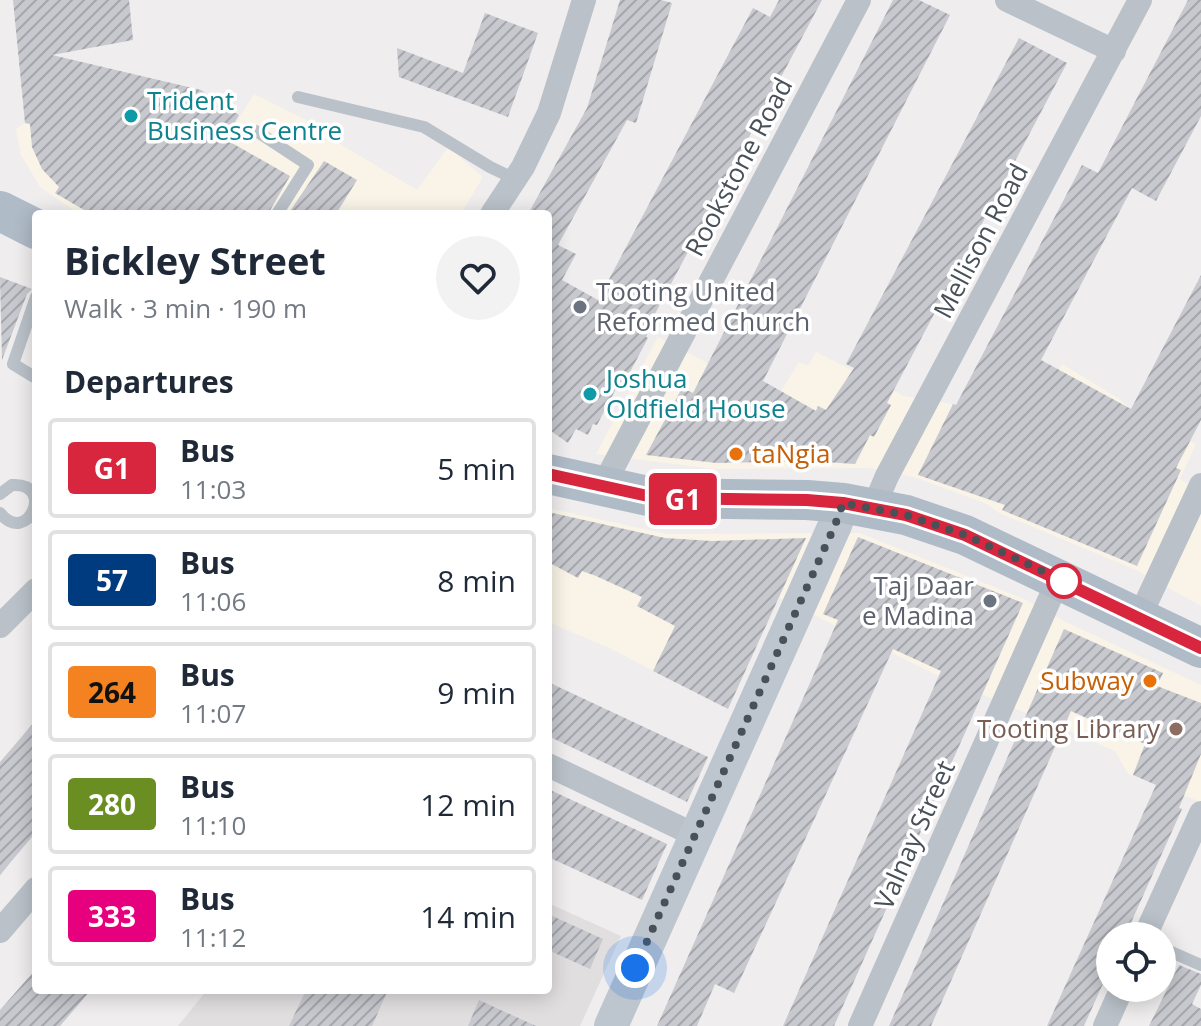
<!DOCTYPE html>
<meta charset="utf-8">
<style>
:root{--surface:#fff;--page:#f2f2f3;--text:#1f2937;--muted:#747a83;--line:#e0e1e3}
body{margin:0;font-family:"Open Sans",sans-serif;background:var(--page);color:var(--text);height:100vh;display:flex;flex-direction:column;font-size:30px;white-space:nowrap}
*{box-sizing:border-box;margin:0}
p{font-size:26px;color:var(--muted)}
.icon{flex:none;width:44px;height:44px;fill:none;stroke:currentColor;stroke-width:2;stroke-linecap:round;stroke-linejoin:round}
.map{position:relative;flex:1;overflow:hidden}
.drawer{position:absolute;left:32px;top:210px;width:520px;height:784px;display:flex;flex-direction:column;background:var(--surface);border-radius:8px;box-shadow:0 4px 20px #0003}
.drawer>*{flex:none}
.badge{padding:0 16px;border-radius:6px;font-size:28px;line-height:52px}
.tools{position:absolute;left:1096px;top:922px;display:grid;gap:16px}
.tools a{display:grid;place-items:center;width:80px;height:80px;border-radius:50%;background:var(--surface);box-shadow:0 4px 20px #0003;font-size:40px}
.you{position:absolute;width:40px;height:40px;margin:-20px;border:6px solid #fff;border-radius:50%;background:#1a73e8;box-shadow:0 0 0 12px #1a73e833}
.map>.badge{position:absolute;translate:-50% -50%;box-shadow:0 0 0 4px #fff}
h2{padding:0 32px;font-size:30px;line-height:72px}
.round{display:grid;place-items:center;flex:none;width:84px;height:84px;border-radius:42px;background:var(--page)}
.headline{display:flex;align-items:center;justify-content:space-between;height:136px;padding:0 32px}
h1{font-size:38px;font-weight:700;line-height:60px}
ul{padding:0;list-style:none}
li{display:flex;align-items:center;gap:24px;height:100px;margin:0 16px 12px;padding:0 16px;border:4px solid var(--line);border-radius:8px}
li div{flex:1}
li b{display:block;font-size:30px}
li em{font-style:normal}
li .badge{min-width:88px;font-weight:700;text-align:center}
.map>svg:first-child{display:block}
.commercial{fill:#f9f4e7}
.education{fill:#e0dede}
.building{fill:url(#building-hatch)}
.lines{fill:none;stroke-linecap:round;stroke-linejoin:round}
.lane{stroke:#bac1c8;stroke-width:12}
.street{stroke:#bac1c8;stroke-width:24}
.secondary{stroke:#bdc5ce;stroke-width:34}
.primary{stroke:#b0bbc8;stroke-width:40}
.line-casing{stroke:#fff;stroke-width:18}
.line{stroke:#d7263d;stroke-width:12}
.walk{stroke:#485058;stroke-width:8;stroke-dasharray:0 14.4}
.culture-dot{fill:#0f9aa8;stroke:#fff;stroke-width:3}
.worship-dot{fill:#6b7280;stroke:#fff;stroke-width:3}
.food-dot{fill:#e8710a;stroke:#fff;stroke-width:3}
.stop-dot{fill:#fff;stroke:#d7263d;stroke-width:4}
.education-dot{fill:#8d6e63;stroke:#fff;stroke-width:3}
.labels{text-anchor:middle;stroke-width:7;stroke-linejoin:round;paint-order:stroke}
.culture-label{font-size:26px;fill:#0d838f;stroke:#fff;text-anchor:start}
.street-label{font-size:26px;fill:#485058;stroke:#fff}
.worship-label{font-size:26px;fill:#5b616d;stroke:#fff;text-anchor:start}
.food-label{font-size:26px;fill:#c56008;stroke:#fff;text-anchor:start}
.education-label{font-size:26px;fill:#785e54;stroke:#fff;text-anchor:end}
</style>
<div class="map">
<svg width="1201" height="1026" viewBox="0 0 1201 1026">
<defs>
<pattern id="building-hatch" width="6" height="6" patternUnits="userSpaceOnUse" patternTransform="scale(2)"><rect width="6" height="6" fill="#c8c9cf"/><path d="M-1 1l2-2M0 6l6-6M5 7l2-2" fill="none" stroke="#a4a6ab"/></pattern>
</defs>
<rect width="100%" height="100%" fill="#efeded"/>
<path class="commercial" d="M254 94 334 134 340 144 417 190 448 147 483 177 461 214H79L40 187 21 155 16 129 25 123 31 124 197 186Z
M658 337 776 399 799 362 808 366 816 352 904 396 953 404 1023 438 1062 364 1118 398 1133 411 1196 444 1180 479 1201 490V606L1136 570 999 513 987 504 914 477 869 468 713 469 596 454Z
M548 508 667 534 860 533 1024 599 1066 622 1201 685V802L1128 774 1115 751 939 676 779 598 728 709 607 647 548 622Z"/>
<path class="education" d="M548 903 621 936 580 1026H178L207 990H548Z"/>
<path class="building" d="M13 0H129L133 40 52 55 201 90 239 115 225 139 290 176 268 214H91L55 193 59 187 42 169 32 147 30 124 25 123Z
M620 0H661L672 3 636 123 627 120 558 245 576 254 562 280 598 300 753 8 770 17 779 0H822L648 327 650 328 646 337 648 338 622 387 618 385 597 425 593 424 588 435 576 429 568 443 548 429V214H528L587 108Z
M893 0H919L950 15 763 381 816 411 818 406 826 410 854 368 846 364 1019 38 1067 63 887 403 891 405 874 437 870 435 855 464 811 461 717 463 646 455 682 388 693 393Z
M1188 0H1201V116L1156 201 1132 188 1041 360 1131 409 1201 275V420L1176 468 1181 470 1137 566 1002 510 1005 505 918 475 953 404 956 405 1082 165 1098 173Z
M485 13 538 33 508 117 399 77 397 48 463 73Z
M324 161 357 180 336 214H288Z
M0 277 32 289 27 294 2 360Z
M548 512 665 538 712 541 806 538 728 709 653 671 675 626 637 606 642 597 596 576 582 571 578 578 548 562Z
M858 537 1023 603 834 1026H783L941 671 893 649 734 993 715 984 697 1026H657L838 620 823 614Z
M1064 629 1163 673 1157 686 1201 703V754L1179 808 1182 809 1125 936H1110V968L1084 1026H1047L1156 785 1133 775 1145 744 1071 711 931 1026H889Z
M548 682 708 757 687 802 548 736Z
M36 720V832L0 875V762Z
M548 789 667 844 642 900 548 857Z
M548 914 603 939 590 969 548 950Z
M1179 965 1201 974V985L1192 1004 1201 1009V1026H1149Z
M36 969V990H91L60 1026H0V1010Z
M306 990H388L372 1026H289Z
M479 1000 536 1026H468Z"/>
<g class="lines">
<path class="lane" d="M298 97 424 127 490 167 515 179
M256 131 308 165 277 214
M36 297 13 364 36 378
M0 494 12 485C56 482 28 547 0 513
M1162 948 1201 965"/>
<path class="street" d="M1007 0 1114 51
M492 214 523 167 549 113 584 0
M602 488 859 0
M873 509 887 476 1140 0
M1139 618 1201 485
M0 626 36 590
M548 765 695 835
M0 931 36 889
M1145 936 1201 813
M860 1026 1059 578
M1105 1026 1122 988"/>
<path class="secondary" d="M611 1026 835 525 843 503"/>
<path class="primary" d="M0 211 36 229
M548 474 657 498 807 500 843 503 906 515 965 535 1201 648"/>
</g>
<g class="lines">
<defs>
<path id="line" d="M548 474 657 498 807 500 843 503 906 515 965 535 1201 648"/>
</defs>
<use href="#line" class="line-casing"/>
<use href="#line" class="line"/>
<path class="walk" d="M635 968 835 525 843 503 906 515 965 535 1064 581"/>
</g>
<g class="culture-dot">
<circle cx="131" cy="116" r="8"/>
<circle cx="590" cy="394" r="8"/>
</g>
<g class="worship-dot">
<circle cx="580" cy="307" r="8"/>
<circle cx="990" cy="601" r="8"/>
</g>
<g class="food-dot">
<circle cx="736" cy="454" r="8"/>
<circle cx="1150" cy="681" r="8"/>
</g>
<circle class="stop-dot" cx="1064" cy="581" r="16"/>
<circle class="education-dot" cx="1176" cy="729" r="8"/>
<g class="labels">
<g class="culture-label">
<text x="147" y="110">Trident<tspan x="147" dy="30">Business Centre</tspan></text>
<text x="606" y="388">Joshua<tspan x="606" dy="30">Oldfield House</tspan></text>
</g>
<g class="street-label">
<text transform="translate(739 167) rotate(-62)" y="9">Rookstone Road</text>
<text transform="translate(981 241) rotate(-62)" y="9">Mellison Road</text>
<text transform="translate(915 835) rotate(-66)" y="9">Valnay Street</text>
</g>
<g class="worship-label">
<text x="596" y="301">Tooting United<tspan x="596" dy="30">Reformed Church</tspan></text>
<text x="974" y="595" text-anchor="end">Taj Daar<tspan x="974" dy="30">e Madina</tspan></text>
</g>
<g class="food-label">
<text x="752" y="463">taNgia</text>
<text x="1134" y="690" text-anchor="end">Subway</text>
</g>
<g class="education-label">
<text x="1160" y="738">Tooting Library</text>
</g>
</g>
</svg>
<div class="tools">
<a><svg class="icon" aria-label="locate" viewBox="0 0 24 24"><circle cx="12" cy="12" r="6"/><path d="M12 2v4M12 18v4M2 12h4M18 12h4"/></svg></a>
</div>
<div class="you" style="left:635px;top:968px"></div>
<b class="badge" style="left:683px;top:499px;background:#d7263d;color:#fff">G1</b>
<section class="drawer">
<div class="headline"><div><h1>Bickley Street</h1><p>Walk · 3 min · 190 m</p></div><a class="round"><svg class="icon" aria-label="heart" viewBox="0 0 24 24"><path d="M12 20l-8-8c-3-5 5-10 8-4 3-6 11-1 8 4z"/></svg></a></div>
<h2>Departures</h2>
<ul>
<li><span class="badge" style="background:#d7263d;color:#fff">G1</span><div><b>Bus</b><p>11:03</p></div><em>5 min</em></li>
<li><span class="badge" style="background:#003b80;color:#fff">57</span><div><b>Bus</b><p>11:06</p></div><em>8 min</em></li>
<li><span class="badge" style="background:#f58220;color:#111">264</span><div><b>Bus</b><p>11:07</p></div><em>9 min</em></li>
<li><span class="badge" style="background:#6b8e23;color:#fff">280</span><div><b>Bus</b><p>11:10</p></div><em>12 min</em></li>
<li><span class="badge" style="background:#e6007e;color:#fff">333</span><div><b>Bus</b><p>11:12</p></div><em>14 min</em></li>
</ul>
</section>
</div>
